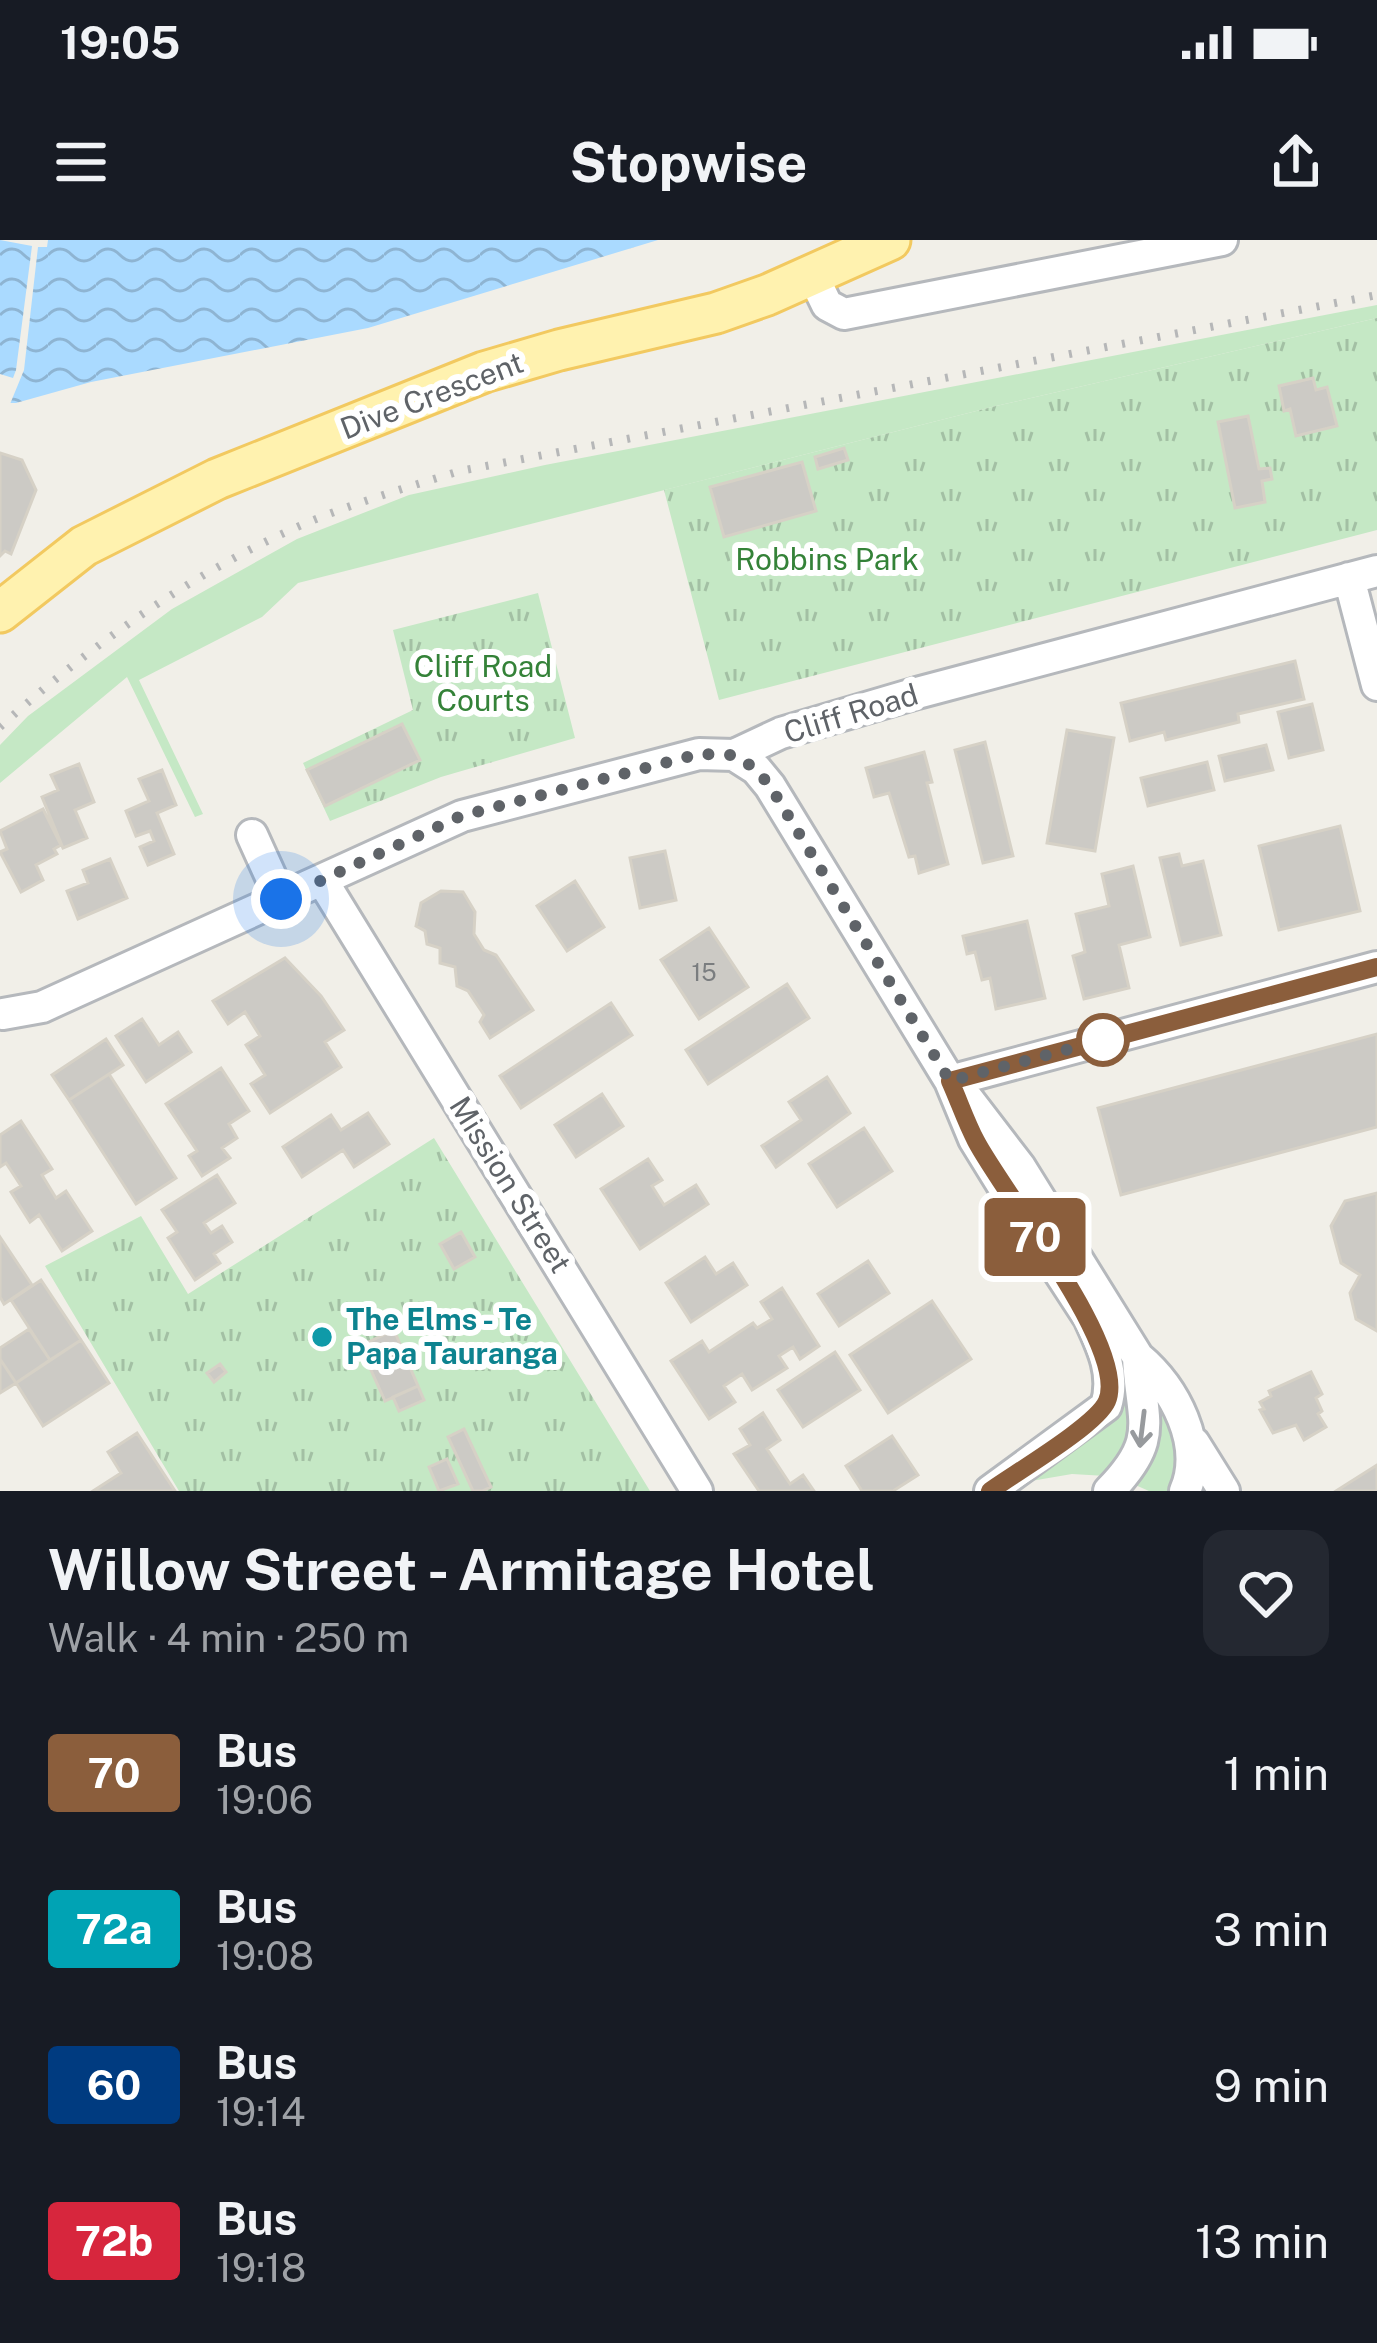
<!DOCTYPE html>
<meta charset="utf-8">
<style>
:root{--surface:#171b24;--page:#242831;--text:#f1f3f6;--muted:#9ea1a6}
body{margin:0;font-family:"Public Sans",sans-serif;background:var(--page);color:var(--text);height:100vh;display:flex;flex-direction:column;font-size:45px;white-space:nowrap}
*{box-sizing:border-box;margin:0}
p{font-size:39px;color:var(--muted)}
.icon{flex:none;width:66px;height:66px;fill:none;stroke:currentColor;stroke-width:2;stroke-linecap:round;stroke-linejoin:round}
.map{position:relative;height:1251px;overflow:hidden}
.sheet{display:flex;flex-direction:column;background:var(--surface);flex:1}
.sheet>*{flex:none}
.badge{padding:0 24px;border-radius:9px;font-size:42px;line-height:78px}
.you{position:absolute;width:60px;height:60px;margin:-30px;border:9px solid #fff;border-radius:50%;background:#1a73e8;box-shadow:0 0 0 18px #1a73e833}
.map>.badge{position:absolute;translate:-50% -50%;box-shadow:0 0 0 6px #fff}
.round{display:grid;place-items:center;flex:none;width:126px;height:126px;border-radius:24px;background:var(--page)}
.summary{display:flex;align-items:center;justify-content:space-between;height:204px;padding:0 48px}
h1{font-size:57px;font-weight:700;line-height:90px}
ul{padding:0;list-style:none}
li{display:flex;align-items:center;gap:36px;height:156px;padding:0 48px}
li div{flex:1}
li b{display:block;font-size:45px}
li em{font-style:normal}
li .badge{min-width:132px;font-weight:700;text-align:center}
.status{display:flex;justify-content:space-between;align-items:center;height:84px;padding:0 60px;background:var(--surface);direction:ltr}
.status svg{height:33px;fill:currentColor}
header{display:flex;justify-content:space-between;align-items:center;height:156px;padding:0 48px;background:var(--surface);font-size:54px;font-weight:700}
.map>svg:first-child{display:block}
.green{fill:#c5e8c5}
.park{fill:url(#park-tufts)}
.water{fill:url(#water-waves)}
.pier{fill:#f1efe8}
.building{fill:#cccac5;stroke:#d6d1c6;stroke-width:3}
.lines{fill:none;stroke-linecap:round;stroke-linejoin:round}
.minor-casing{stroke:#b5b8bc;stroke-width:36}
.major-casing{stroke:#f2c960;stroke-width:45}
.minor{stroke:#fff;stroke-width:30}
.major{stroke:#fff2af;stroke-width:39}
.rail{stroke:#b6b7b8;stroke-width:8;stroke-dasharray:3 15;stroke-linecap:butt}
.oneway{stroke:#979a9d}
.line-casing{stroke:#fff;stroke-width:27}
.line{stroke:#8b5e3c;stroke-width:18}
.walk{stroke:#5f6368;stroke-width:12;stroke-dasharray:0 21.6}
.stop-dot{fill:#fff;stroke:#8b5e3c;stroke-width:6}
.culture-dot{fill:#0f9aa8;stroke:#fff;stroke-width:4.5}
.labels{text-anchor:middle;stroke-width:12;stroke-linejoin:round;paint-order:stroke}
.number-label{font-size:24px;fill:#7a7d7f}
.street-label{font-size:30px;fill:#5f6368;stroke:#fff}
.park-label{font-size:30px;fill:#348238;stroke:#fff}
.culture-label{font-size:30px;font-weight:bold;fill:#0d838f;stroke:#fff;text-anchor:start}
</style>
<div class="status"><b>19:05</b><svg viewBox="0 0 49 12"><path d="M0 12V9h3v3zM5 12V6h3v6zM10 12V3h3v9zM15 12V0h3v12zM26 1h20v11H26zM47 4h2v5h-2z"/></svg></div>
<header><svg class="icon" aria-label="menu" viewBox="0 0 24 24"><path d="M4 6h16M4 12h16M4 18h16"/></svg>Stopwise<svg class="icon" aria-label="share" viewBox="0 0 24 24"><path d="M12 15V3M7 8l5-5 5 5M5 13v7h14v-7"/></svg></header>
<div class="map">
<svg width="1377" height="1251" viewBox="0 0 1377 1251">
<defs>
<pattern id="park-tufts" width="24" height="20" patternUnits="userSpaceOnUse" patternTransform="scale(3)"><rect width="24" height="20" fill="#c5e8c5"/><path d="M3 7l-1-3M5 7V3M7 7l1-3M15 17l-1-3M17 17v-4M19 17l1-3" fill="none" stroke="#a3c0a4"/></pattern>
<pattern id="water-waves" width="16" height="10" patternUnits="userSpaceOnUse" patternTransform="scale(3)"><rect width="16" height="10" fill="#aadaff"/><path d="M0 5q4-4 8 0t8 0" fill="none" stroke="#8eb4d2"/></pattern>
</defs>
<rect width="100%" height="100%" fill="#f1efe8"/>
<path class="green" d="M1377 65V78L996 166 298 343 262 377 139 440 203 574 195 577 127 437 0 543V505L28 476 172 369 297 299 409 255 545 225Z
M1120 1117 1129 1137 1133 1201 1106 1236 1072 1234 1031 1241 1027 1235 1115 1176Z
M1160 1172 1167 1175C1181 1198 1183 1227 1170 1251H1149L1133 1244Z"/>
<path class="park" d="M1377 78V290L719 460 664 250 996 166Z
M538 353 575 498 441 537 330 581 303 523 413 470 393 390Z
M434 898 650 1251H179L45 1026 141 976 188 1054Z"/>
<path class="water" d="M0 0H658L368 88 91 142 16 163H0Z"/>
<path class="pier" d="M0 0H48L47 7H38L24 130 8 169H0V134L13 138 16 130 32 6Z"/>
<path class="building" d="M1313 138 1316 150 1327 147 1337 186 1296 196 1290 169 1284 171 1279 146Z
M1248 176 1259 229 1270 228 1272 239 1262 241 1265 262 1235 268 1218 182Z
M844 208 848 220 818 229 815 217Z
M0 213 22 220 36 250 11 314 5 311 0 316Z
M802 222 816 271 724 297 710 247Z
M1295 421 1304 459 1238 474 1239 482 1166 500 1164 492 1130 501 1121 463Z
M1312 464 1323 510 1289 518 1278 472Z
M402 484 420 520 325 566 307 530Z
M1067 490 1114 498 1095 611 1047 603Z
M985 502 1013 616 983 623 955 510Z
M1266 505 1273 530 1225 541 1219 516Z
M924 512 932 542 927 543 948 624 919 633 915 616 909 617 889 553 874 557 866 528Z
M1207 522 1214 550 1148 566 1141 538Z
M79 524 94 562 75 570 87 598 63 608 42 557 58 550 51 535Z
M162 530 176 565 157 573 174 614 148 625 140 607 154 601 150 591 136 596 126 571 149 561 139 539Z
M43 569 61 605 54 609 57 614 36 625 43 640 21 652 0 612 7 609 0 591Z
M1340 586 1360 671 1279 690 1259 606Z
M665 611 676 660 640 668 630 618Z
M1179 614 1182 626 1203 621 1221 695 1181 705 1160 618Z
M110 619 127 658 78 679 67 651 88 643 83 630Z
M1133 626 1150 697 1119 705 1129 748 1084 759 1073 716 1085 712 1076 674 1109 666 1102 634Z
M575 641 604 687 567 711 537 666Z
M441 651 463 652 475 672 474 694 484 710 496 715 533 770 490 798 480 782 484 775 468 751 457 746 455 727 440 723V708L427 704 425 691 416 686 421 663Z
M1027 681 1045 758 996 769 990 738 982 740 975 712 967 714 963 696Z
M709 688 748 747 699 779 661 720Z
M285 718 321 756 344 790 325 802 341 827 270 873 251 844 265 835 246 805 260 796 245 772 228 784 213 761Z
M787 744 809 778 708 844 686 810Z
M611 763 632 795 521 868 500 836Z
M142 779 159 805 178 792 191 812 146 842 116 796Z
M1377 794V887L1121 955 1098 868Z
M106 799 123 825 69 860 52 835Z
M221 828 249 871 229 884 237 898 222 908 230 918 202 936 189 916 197 911 166 864Z
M109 834 176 938 136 964 69 860Z
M827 837 850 873 776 927 762 906 801 880 789 862Z
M602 854 623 886 576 917 555 885Z
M368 873 389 904 354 927 343 910 302 937 283 907 331 875 341 890Z
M21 881 52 929 42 935 56 958 66 951 92 991 62 1011 39 975 30 982 11 952 21 946 6 923 0 927V895Z
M864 888 892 931 837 967 809 924Z
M648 919 662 940 652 946 664 965 696 945 708 964 640 1009 601 949Z
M217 935 235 963 204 983 211 993 222 986 232 1002 214 1014 220 1023 195 1040 168 998 177 992 162 970Z
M1377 953V1091L1356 1079 1350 1053 1360 1035 1341 1023 1331 986 1345 961Z
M461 992 475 1017 454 1029 440 1004Z
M0 997 32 1045 4 1064 0 1057Z
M705 1017 716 1034 733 1023 747 1045 691 1082 666 1043Z
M868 1021 889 1053 839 1086 818 1054Z
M41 1040 81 1100 50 1120 11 1060Z
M782 1048 819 1106 800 1119 793 1107 779 1116 787 1128 752 1150 742 1134 724 1146 735 1162 709 1179 671 1121 702 1101 709 1112 753 1083 757 1088 772 1079 761 1062Z
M932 1061 971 1119 888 1173 850 1115Z
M29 1089 50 1120 16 1143 0 1119V1108Z
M394 1090 418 1146 385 1161 360 1106Z
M81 1100 109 1143 43 1186 16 1143Z
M835 1112 860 1150 803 1187 778 1150Z
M0 1119 16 1143 0 1153Z
M220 1124 226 1132 214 1142 207 1133Z
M1311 1132 1322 1154 1316 1158 1322 1171 1318 1174 1326 1187 1304 1200 1296 1185 1273 1193 1260 1170 1264 1169 1260 1162 1271 1156 1269 1151Z
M418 1146 424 1160 399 1171 393 1157Z
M763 1173 780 1200 767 1209 790 1244 803 1235 814 1251H759L734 1214 750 1205 740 1189Z
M464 1189 491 1247 482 1251H473L448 1197Z
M137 1193 175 1251H93L121 1233 108 1212Z
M892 1196 918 1235 893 1251H862L846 1226Z
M447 1219 458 1244 439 1251 429 1227Z
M1377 1225V1251H1336Z"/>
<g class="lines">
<defs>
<path id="minor" d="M812 34 827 65 844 74 1222 0
M1349 338 1377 445
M734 515 756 529 770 546 950 841 974 899 1003 946 1089 1078C1102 1106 1116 1134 1106 1166L990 1251
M252 595 281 659
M322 640 697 1251
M3 774 42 767 462 576 699 514 734 515 781 493 917 453 1377 331
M950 841 1377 727
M967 858 1020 927 1138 1117C1175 1148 1205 1205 1185 1251
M1194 1203 1224 1251
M1109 1251C1161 1198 1141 1182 1138 1117"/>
<path id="major" d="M0 372 84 306 217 239 484 132 559 110 716 73 767 55 890 0"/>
</defs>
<use href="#minor" class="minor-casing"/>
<use href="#major" class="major-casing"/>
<use href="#minor" class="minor"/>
<use href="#major" class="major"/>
<path class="rail" d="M0 487C91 405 191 333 304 284 354 263 408 247 460 231L1377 55"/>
</g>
<defs><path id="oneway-shaft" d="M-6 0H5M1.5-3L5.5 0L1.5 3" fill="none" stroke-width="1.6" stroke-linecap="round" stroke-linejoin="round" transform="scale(3)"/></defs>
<use class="oneway" href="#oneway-shaft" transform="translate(1142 1189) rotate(97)"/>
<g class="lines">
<defs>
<path id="line" d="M990 1251C1015 1233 1097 1185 1107 1161 1129 1109 1003 953 976 901 966 882 959 861 950 841L1377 727"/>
</defs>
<use href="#line" class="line-casing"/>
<use href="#line" class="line"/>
<path class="walk" d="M281 659 461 576 699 514 734 515 756 529 770 546 950 841 1103 800"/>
</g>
<circle class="stop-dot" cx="1103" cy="800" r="24"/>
<circle class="culture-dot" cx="322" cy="1097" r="12"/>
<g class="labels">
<g class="number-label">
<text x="704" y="741">15</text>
</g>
<g class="street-label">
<text transform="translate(432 156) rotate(-21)" y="10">Dive Crescent</text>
<text transform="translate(851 474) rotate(-17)" y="10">Cliff Road</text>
<text transform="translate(510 945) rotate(58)" y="10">Mission Street</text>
</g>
<g class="park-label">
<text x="827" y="330">Robbins Park</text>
<text x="483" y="437">Cliff Road<tspan x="483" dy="34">Courts</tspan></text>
</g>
<g class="culture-label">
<text x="346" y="1090">The Elms - Te<tspan x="346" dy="34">Papa Tauranga</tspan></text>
</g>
</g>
</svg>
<div class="you" style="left:281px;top:659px"></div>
<b class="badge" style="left:1035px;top:997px;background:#8b5e3c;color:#fff">70</b>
</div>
<section class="sheet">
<div class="summary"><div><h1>Willow Street - Armitage Hotel</h1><p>Walk · 4 min · 250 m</p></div><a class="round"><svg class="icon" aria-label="heart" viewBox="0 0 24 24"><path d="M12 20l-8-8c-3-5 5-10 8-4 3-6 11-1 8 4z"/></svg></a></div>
<ul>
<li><span class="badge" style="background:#8b5e3c;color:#fff">70</span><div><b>Bus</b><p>19:06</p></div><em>1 min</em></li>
<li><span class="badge" style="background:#00a3b4;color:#fff">72a</span><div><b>Bus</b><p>19:08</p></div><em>3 min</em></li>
<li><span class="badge" style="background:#003b80;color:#fff">60</span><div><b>Bus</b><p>19:14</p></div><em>9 min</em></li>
<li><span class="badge" style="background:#d7263d;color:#fff">72b</span><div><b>Bus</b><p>19:18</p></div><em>13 min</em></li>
</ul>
</section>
